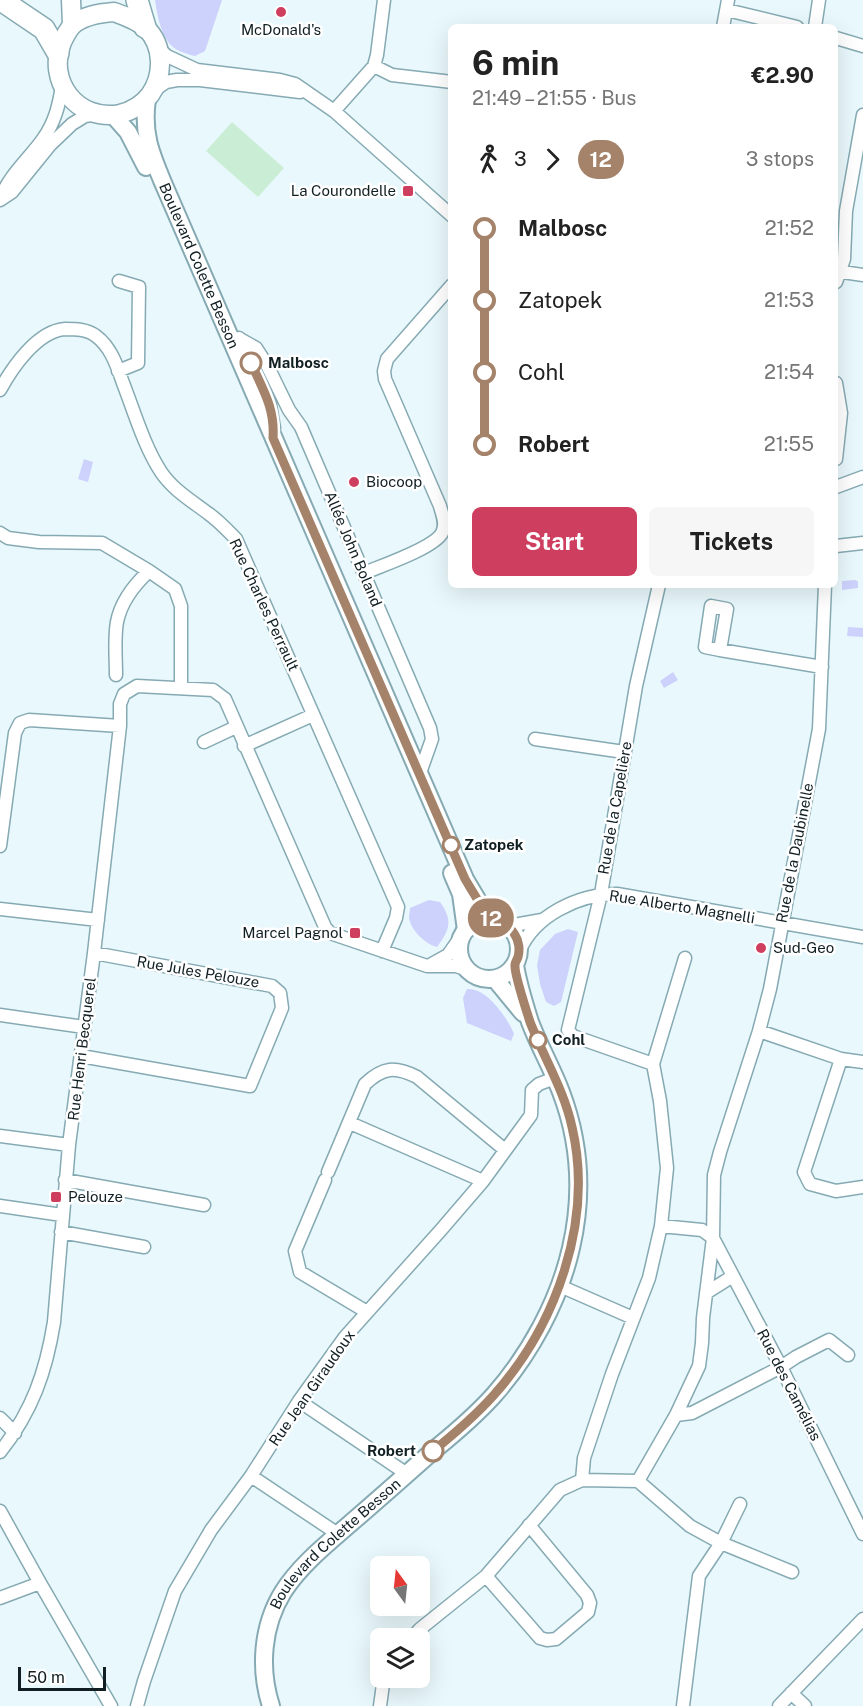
<!DOCTYPE html>
<meta charset="utf-8">
<style>
:root{--surface:#fff;--page:#f6f6f6;--text:#222;--muted:#767676;--accent:#ce3f5f}
body{margin:0;font-family:"Public Sans",sans-serif;background:var(--page);color:var(--text);height:100vh;display:flex;flex-direction:column;font-size:22px;white-space:nowrap}
*{box-sizing:border-box;margin:0}
p{font-size:20px;color:var(--muted)}
.icon{flex:none;width:33px;height:33px;fill:none;stroke:currentColor;stroke-width:2;stroke-linecap:round;stroke-linejoin:round}
.map{position:relative;flex:1;overflow:hidden}
.details{position:absolute;left:448px;top:24px;width:390px;height:564px;display:flex;flex-direction:column;background:var(--surface);border-radius:9px;box-shadow:0 6px 24px #0002}
.details>*{flex:none}
.badge{padding:0 12px;border-radius:20px;font-size:21px;line-height:39px}
.needle{width:39px;rotate:345deg}
.fabs{position:absolute;left:370px;top:1556px;display:grid;gap:12px}
.fabs a{display:grid;place-items:center;width:60px;height:60px;border-radius:9px;background:var(--surface);box-shadow:0 6px 24px #0002;font-size:30px}
.scale{position:absolute;left:18px;bottom:15px;width:88px;box-sizing:border-box;padding-left:6px;border:3px solid #111f23;border-top:0;font-size:16px;line-height:21px;white-space:nowrap;color:#111f23;-webkit-text-stroke:4px #fff;paint-order:stroke}
.map>.badge{position:absolute;translate:-50% -50%;box-shadow:0 0 0 3px #fff}
.legs{display:flex;align-items:center;gap:9px;height:66px;padding:0 24px;font-size:20px}
.legs p{margin-inline-start:auto}
.headline{display:flex;align-items:center;justify-content:space-between;height:102px;padding:0 24px}
h1{font-size:33px;font-weight:700;line-height:45px}
.action{display:flex;gap:12px;margin-top:auto;padding:12px 24px}
.action a{flex:1;height:69px;border-radius:9px;background:var(--accent);color:#fff;font-size:24px;font-weight:700;line-height:69px;text-align:center}
.action a+a{background:var(--page);color:var(--text)}
ul{padding:0 24px;list-style:none}
li{display:flex;align-items:center;gap:21px;height:72px;font-size:22px}
li i{display:grid;place-items:center;width:9px;height:100%;margin:0 8px;background:currentColor}
li i::after{content:'';width:15px;height:15px;margin:-8px;border:4px solid;border-radius:50%;background:var(--surface)}
li p{margin-inline-start:auto}
li:first-child i{background:linear-gradient(#0000 50%,currentColor 0)}
li:last-child i{background:linear-gradient(currentColor 50%,#0000 0)}
.map>svg:first-child{display:block}
.green{fill:#caeed5}
.water{fill:#ccd2fc}
.lines{fill:none;stroke-linecap:round;stroke-linejoin:round}
.street-casing{stroke:#86aab3;stroke-width:15}
.secondary-casing{stroke:#86aab3;stroke-width:20}
.primary-casing{stroke:#86aab3;stroke-width:21}
.highway-casing{stroke:#86aab3;stroke-width:24}
.street{stroke:#fff;stroke-width:12}
.secondary{stroke:#fff;stroke-width:16}
.primary{stroke:#fff;stroke-width:18}
.highway{stroke:#fff;stroke-width:21}
.line-1-casing{stroke:#fff;stroke-width:14}
.line-1{stroke:#a4836a;stroke-width:9}
.poi-dot{fill:#ce3f5f;stroke:#fff;stroke-width:2}
.stop-1-dot{fill:#fff;stroke:#a4836a;stroke-width:3}
.labels{text-anchor:middle;stroke-width:5;stroke-linejoin:round;paint-order:stroke}
.poi-label{font-size:15px;fill:#111f23;stroke:#fff;text-anchor:start}
.street-label{font-size:15px;fill:#111f23;stroke:#fff}
.stop-label{font-size:15px;font-weight:bold;fill:#111f23;stroke:#fff;text-anchor:start}
</style>
<div class="map">
<svg width="863" height="1706" viewBox="0 0 863 1706">
<rect width="100%" height="100%" fill="#e9f8fc"/>
<path class="green" d="M232 122 284 168 258 197 206 151Z"/>
<path class="water" d="M222 0 205 51 195 56C186 54 174 50 169 43 160 32 157 13 155 0Z
M84 459 93 462 88 482 78 479Z
M856 580 858 582V588L842 590V581Z
M848 627 863 628V637L847 636Z
M673 672 678 680 664 688 660 681Z
M429 900 440 902C453 920 450 930 437 947 425 944 411 930 409 918 409 915 410 911 410 908Z
M568 929 578 932 561 1002 554 1006 546 1002 540 984 537 965 540 950 555 934Z
M467 989C487 987 508 1019 514 1034L511 1041 467 1023 463 998Z"/>
<g class="lines">
<defs>
<path id="street" d="M727 10 797 27
M723 27 728 0
M815 27 819 0
M836 38 863 46
M159 49 167 56 197 70 280 80 295 84 334 111 452 216
M374 66 377 55 384 0
M153 91 166 82 177 80H200L300 92
M334 111 374 66 392 75 452 82
M0 200 12 192 50 145 72 124 85 116 98 114
M0 200C8 176 29 159 43 139 55 122 59 105 62 86
M836 271 863 275
M836 282 844 259 846 211 863 115
M239 338 270 405 274 428
M240 339 256 348 267 365 289 410 301 427 430 728 432 739 420 773
M118 371 138 363 139 287 119 281
M836 383 841 413 836 459
M0 390C12 368 37 331 65 329 75 329 87 329 96 336 111 347 117 366 123 383 134 411 144 446 161 472 173 490 192 501 209 514 219 521 227 530 236 539L398 907 396 918 382 951
M836 487 863 477
M0 533 8 538 39 542 102 543 149 571 175 589 181 606V688
M836 546 863 543
M364 573C381 566 434 548 442 533 447 524 442 514 440 506L385 379 384 371 387 359 452 285
M720 650 705 647 711 606 727 609 720 650 822 667
M116 675C116 659 114 638 117 622 121 601 134 585 149 571
M535 739 624 752
M204 742 236 727
M244 746 313 715
M0 846 15 733 20 723 29 720 120 726
M0 909 98 920
M502 922 514 925 542 920
M519 952C534 915 579 894 617 894L863 937
M430 965 448 955 460 938
M0 1015 84 1027
M759 1031 841 1059 863 1062
M81 1056 250 1086 282 1008 280 993 272 986 94 953
M841 1059 804 1172 810 1184 836 1191 863 1187
M653 1064 573 1036 568 1030 601 894 636 686 659 585
M350 1123 483 1181
M0 1136 69 1145
M328 1172 365 1084C383 1067 395 1066 417 1077L505 1150
M65 1180 204 1205
M325 1180 295 1251 300 1272 367 1312
M0 1206 62 1215
M661 1226 702 1230 713 1238 781 1367 863 1534
M61 1232 144 1247
M560 1286 633 1318
M706 1293 733 1276
M299 1401 407 1474
M676 1415 692 1413 781 1367 796 1357 829 1340 848 1355
M0 1418 15 1433
M0 1452C32 1412 46 1372 54 1322L69 1145 94 953 120 726V704L124 694 137 686 213 690 225 699 325 927 330 933 427 966H456L465 969
M251 1476 338 1534
M582 1480 584 1458 612 1374 649 1278 661 1226 667 1168 660 1101 653 1064 685 958
M638 1481 690 1526 721 1543 792 1572
M0 1511 40 1583 111 1706
M486 1576 540 1638 547 1640 556 1639 588 1612 590 1603 587 1595 529 1525
M0 1598 40 1583
M412 1638 420 1629 486 1576 560 1490 582 1480 638 1481 676 1415 699 1366 702 1343 703 1318 713 1238 714 1175 720 1152 759 1031 770 989 819 729 825 585
M791 1693 805 1706
M137 1706 144 1681 175 1591 211 1530 251 1476 299 1401 345 1337 440 1231 483 1181 531 1115 532 1090 539 1084 555 1078
M380 1706 384 1677
M683 1706 699 1576 721 1543 740 1504
M779 1706 863 1619"/>
<g id="secondary">
<path id="s1" d="M147 99C142 134 151 154 164 185L465 879 481 906 493 919"/>
<path d="M113 115 128 132 146 167"/>
<path d="M452 873 461 894 466 930"/>
<circle cx="489" cy="949" r="30"/>
<path d="M495 979 523 1013"/>
<path id="s2" d="M271 1706C259 1669 262 1626 283 1592 300 1565 328 1543 352 1522 380 1498 407 1474 434 1450 455 1433 476 1415 494 1395 530 1354 559 1301 571 1248 583 1196 580 1142 561 1092 552 1068 539 1046 530 1022 524 1003 518 984 515 965"/>
</g>
<path id="primary" d="M71 0 72 24
M114 12C125 16 137 20 146 28 164 46 164 75 150 95 142 105 132 111 120 114 77 122 46 81 62 42 65 36 69 27 75 23 86 15 100 13 114 12Z"/>
<path id="highway" d="M1 0 44 29 58 53
M137 0 145 27"/>
</defs>
<use href="#street" class="street-casing"/>
<use href="#secondary" class="secondary-casing"/>
<use href="#primary" class="primary-casing"/>
<use href="#highway" class="highway-casing"/>
<use href="#street" class="street"/>
<use href="#secondary" class="secondary"/>
<use href="#primary" class="primary"/>
<use href="#highway" class="highway"/>
</g>
<g class="lines">
<defs>
<path id="line-1" d="M251 363C263 390 275 408 273 438L465 879C473 892 480 906 491 917 498 925 508 922 515 935 519 941 520 950 518 957 517 960 515 962 515 965 514 974 527 1012 530 1022 544 1058 564 1090 572 1127 594 1221 556 1326 493 1396 475 1416 454 1434 433 1451"/>
</defs>
<use href="#line-1" class="line-1-casing"/>
<use href="#line-1" class="line-1"/>
</g>
<g class="poi-dot">
<circle cx="281" cy="12" r="6"/>
<rect x="402" y="185" width="12" height="12" rx="3"/>
<circle cx="354" cy="482" r="6"/>
<rect x="349" y="927" width="12" height="12" rx="3"/>
<circle cx="761" cy="948" r="6"/>
<rect x="50" y="1191" width="12" height="12" rx="3"/>
</g>
<g class="stop-1-dot">
<circle cx="251" cy="363" r="10"/>
<circle cx="451" cy="845" r="8"/>
<circle cx="538" cy="1040" r="8"/>
<circle cx="433" cy="1451" r="10"/>
</g>
<g class="labels">
<g class="poi-label">
<text x="281" y="35" text-anchor="middle">McDonald's</text>
<text x="396" y="196" text-anchor="end">La Courondelle</text>
<text x="366" y="487">Biocoop</text>
<text x="343" y="938" text-anchor="end">Marcel Pagnol</text>
<text x="773" y="953">Sud-Geo</text>
<text x="68" y="1202">Pelouze</text>
</g>
<g class="street-label">
<text dy="5" stroke="none"><textPath href="#s1" startOffset="177">Boulevard Colette Besson</textPath></text>
<text transform="translate(353 549) rotate(67)" y="5">Allée John Boland</text>
<text transform="translate(264 605) rotate(65)" y="5">Rue Charles Perrault</text>
<text transform="translate(615 808) rotate(-80)" y="5">Rue de la Capelière</text>
<text transform="translate(795 853) rotate(-79)" y="5">Rue de la Daubinelle</text>
<text transform="translate(682 907) rotate(9)" y="5">Rue Alberto Magnelli</text>
<text transform="translate(198 972) rotate(10)" y="5">Rue Jules Pelouze</text>
<text transform="translate(82 1049) rotate(-83)" y="5">Rue Henri Becquerel</text>
<text transform="translate(789 1385) rotate(63)" y="5">Rue des Camélias</text>
<text transform="translate(312 1388) rotate(-55)" y="5">Rue Jean Giraudoux</text>
<text dy="5" stroke="none"><textPath href="#s2" startOffset="189">Boulevard Colette Besson</textPath></text>
</g>
<g class="stop-label">
<text x="268" y="368">Malbosc</text>
<text x="464" y="850">Zatopek</text>
<text x="552" y="1045">Cohl</text>
<text x="416" y="1456" text-anchor="end">Robert</text>
</g>
</g>
</svg>
<div class="fabs">
<a><svg class="needle" viewBox="-14 -14 28 28"><path d="M0-13l5 13h-10z" fill="#e53935"/><path d="M0 13l5-13h-10z" fill="#767676"/></svg></a>
<a><svg class="icon" aria-label="layers" viewBox="0 0 24 24"><path d="M12 4l9 5-9 5-9-5zM3 14l9 5 9-5"/></svg></a>
</div>
<div class="scale">50 m</div>
<b class="badge" style="left:491px;top:918px;background:#a4836a;color:#fff">12</b>
<section class="details">
<div class="headline"><div><h1>6 min</h1><p>21:49 – 21:55 · Bus</p></div><b>€2.90</b></div>
<div class="legs"><svg class="icon" aria-label="walk" viewBox="0 0 24 24"><circle cx="13" cy="4" r="2"/><path d="M13 8l-2 6 4 7M11 14l-3 7M7 12l3-4h3l4 4"/></svg>3<svg class="icon" aria-label="forward" viewBox="0 0 24 24"><path d="M9 5l7 7-7 7"/></svg><b class="badge" style="background:#a4836a;color:#fff">12</b><p>3 stops</p></div>
<ul>
<li><i style="color:#a4836a"></i><b>Malbosc</b><p>21:52</p></li>
<li><i style="color:#a4836a"></i><span>Zatopek</span><p>21:53</p></li>
<li><i style="color:#a4836a"></i><span>Cohl</span><p>21:54</p></li>
<li><i style="color:#a4836a"></i><b>Robert</b><p>21:55</p></li>
</ul>
<div class="action"><a>Start</a><a>Tickets</a></div>
</section>
</div>
